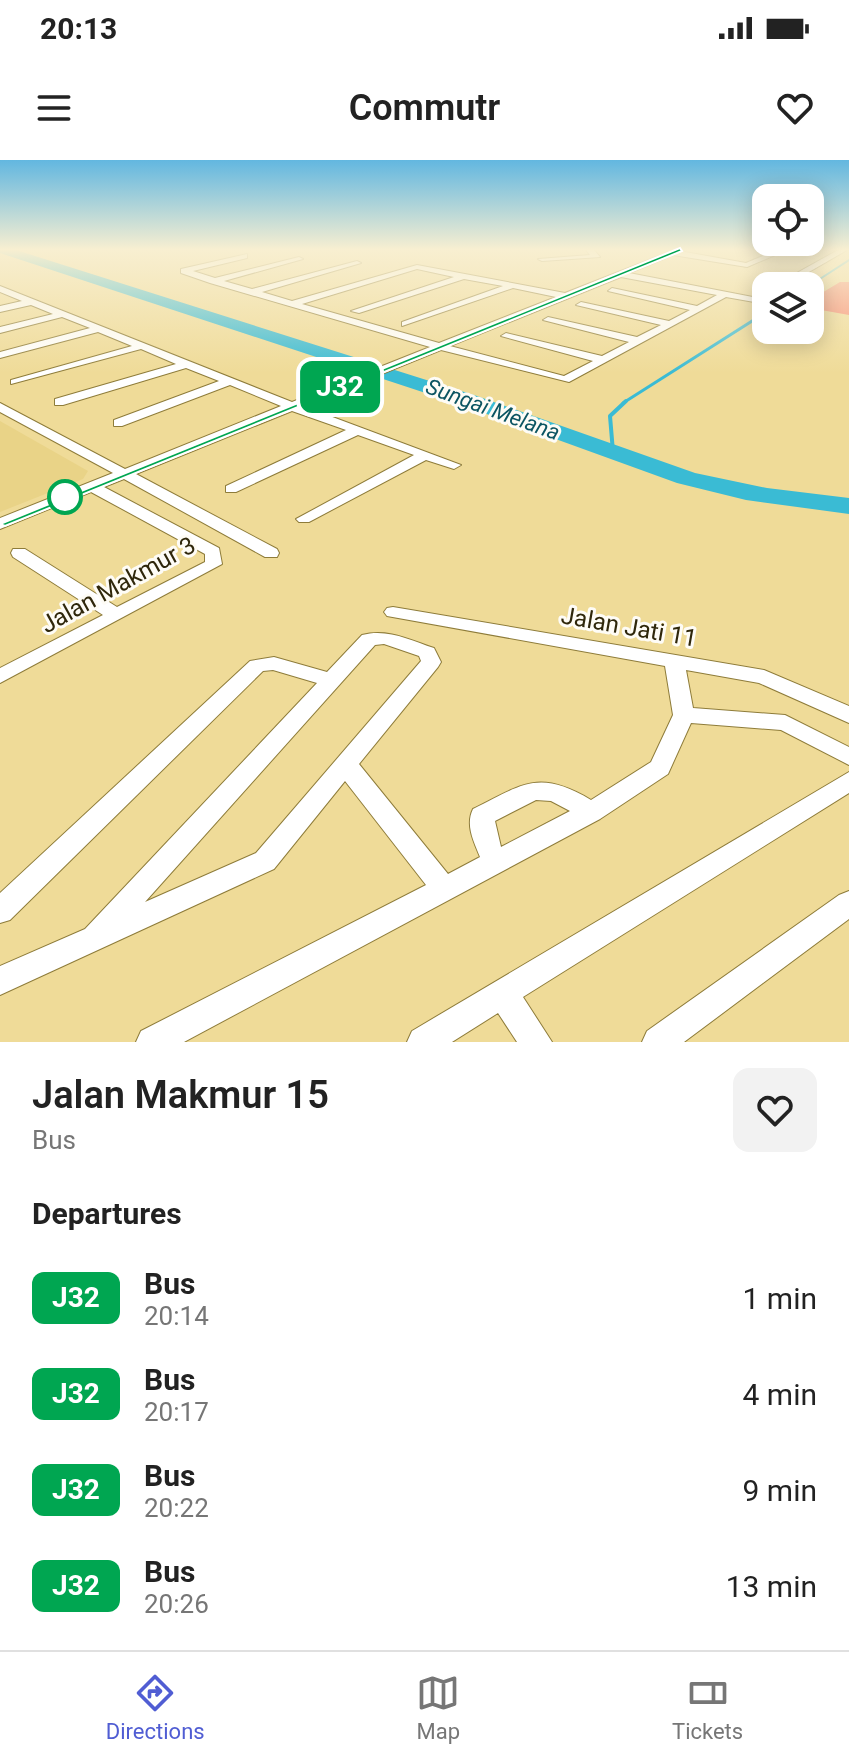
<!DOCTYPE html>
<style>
:root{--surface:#fff;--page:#f2f2f2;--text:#222;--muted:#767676;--line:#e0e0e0;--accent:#505dd3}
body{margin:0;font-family:Roboto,sans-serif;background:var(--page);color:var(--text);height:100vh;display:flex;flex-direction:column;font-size:30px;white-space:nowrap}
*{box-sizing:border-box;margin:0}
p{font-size:26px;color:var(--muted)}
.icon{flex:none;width:44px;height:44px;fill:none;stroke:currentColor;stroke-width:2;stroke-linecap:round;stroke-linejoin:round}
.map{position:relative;height:882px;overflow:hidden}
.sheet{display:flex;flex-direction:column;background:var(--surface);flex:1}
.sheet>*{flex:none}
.badge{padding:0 16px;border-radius:12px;font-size:28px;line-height:52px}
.tools{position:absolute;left:752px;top:24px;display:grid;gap:16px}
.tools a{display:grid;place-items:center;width:72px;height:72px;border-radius:16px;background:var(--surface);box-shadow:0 4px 20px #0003;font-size:40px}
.map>.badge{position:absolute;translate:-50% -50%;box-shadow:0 0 0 4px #fff}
h2{padding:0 32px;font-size:30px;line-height:72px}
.round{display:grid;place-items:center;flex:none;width:84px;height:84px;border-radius:16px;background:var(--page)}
.headline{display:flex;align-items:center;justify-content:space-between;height:136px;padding:0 32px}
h1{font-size:38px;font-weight:600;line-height:60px}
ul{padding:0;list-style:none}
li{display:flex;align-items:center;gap:24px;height:96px;padding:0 32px}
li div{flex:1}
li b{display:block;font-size:30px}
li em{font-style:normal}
li .badge{min-width:88px;font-weight:700;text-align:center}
.status{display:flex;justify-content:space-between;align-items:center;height:56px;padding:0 40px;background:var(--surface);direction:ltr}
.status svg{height:22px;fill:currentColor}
header{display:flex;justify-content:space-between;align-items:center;height:104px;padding:0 32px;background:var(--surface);font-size:36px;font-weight:600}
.tab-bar{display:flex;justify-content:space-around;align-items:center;height:112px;border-top:2px solid var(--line);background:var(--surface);font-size:22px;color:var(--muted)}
.tab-bar a{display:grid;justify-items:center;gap:4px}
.tab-bar .current{color:var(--accent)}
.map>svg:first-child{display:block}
.built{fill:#e9d387}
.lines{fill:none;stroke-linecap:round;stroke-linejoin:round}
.stream-far2{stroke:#3abbd4;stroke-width:2}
.stream-far1{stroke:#3abbd4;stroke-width:3}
.stream{stroke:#3abbd4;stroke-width:4}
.river{fill:#3abbd4;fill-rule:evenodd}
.building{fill:#f8886f}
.minor-casing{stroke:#8e7c3a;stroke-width:2}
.minor{fill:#fff;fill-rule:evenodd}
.line{fill:#00a651;stroke:#fff;stroke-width:2}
.stop-dot{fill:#fff;stroke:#00a651;stroke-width:4}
.labels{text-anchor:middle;stroke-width:6;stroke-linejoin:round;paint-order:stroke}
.far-water-label{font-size:22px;font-style:italic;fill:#0c5562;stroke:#fefcf6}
.street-label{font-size:24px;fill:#2f270b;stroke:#fefcf6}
</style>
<div class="status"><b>20:13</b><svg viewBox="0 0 49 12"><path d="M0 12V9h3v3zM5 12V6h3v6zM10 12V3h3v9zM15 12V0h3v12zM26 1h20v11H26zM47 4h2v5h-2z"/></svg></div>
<header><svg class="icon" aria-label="menu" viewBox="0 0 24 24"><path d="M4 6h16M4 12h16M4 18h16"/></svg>Commutr<svg class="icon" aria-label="heart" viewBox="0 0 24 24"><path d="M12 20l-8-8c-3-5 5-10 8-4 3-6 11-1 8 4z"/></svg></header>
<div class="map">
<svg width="849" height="882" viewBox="0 0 849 882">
<rect width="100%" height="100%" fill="#efdb98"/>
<path class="built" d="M0 261 88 311 83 319 0 352Z"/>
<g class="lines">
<path class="stream-far2" d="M809 126 849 100
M757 158 766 152"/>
<path class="stream-far1" d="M623 243 760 156"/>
<path class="stream" d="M613 292 610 256 626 241"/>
<path class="river" d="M0 90H16L477 236 695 313 767 328 849 338V354L746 340 677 323 462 245 0 93Z"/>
</g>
<path class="building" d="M840 122H849V155L810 148V140Z"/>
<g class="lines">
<defs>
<path id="minor" d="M586 90H594L600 97 542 101 538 99 590 95Z
M674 90 746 103 777 90H787L747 107 673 95 629 113 763 139 766 144 726 137 569 222 441 190 303 246 461 305 454 309 426 300 309 362H299L296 359 414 295 358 275 236 332H226V326L346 270 292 251 136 314 277 389 279 393 277 397H265L124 319 104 327 219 388 222 404 0 523V508L103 455 13 397 11 393 13 389H25L117 447 205 402V394L91 332 0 369V358L113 313 0 252V243L125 309 281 246 230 225 122 266H114V260L219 221 186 208 63 245H55V239L176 204 141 189 11 224V220L132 186 98 172 0 198V192L90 168 62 157 0 173V167L53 154 31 145 0 152V146L22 141 0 132V126L292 242 430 187 210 123 181 113V109L247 94V98L193 111 215 118 299 97 303 99 224 121 252 129 357 101 361 103 262 132 292 141 417 105 565 133ZM417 109 454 117 351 151 359 153 464 119 503 126 402 162V166L513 128 556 137 439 183 302 144ZM621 117 717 135 697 146 612 128 608 131 690 150 669 161 581 142 576 145 661 165 637 177 548 157 543 160 629 182 602 196 506 173 501 176 593 201 564 216 450 186Z
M838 90H847L802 116 795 114Z
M393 447 764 510 849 546V563L759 523 686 510 693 548 785 555 849 587V605L781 570 691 563 668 614 600 659 184 882H136L141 871 426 725 345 621 274 709 0 835V806L85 769 317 523 273 510 263 511 10 760 0 763V733L250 501 274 497 327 512 362 475C387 468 410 480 434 488L441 502 438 507 359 604 448 714 480 697C474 682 465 665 473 649 523 624 539 609 591 640L651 602 673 555 665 506 387 456 384 452 387 448ZM384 484 419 496 421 501 256 693 145 742 375 485ZM536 640 551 641 570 651 501 687 495 661Z
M849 612V633L523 837 552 882H517L498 853 452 882H407L412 871Z
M849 731V759L684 882H642L647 871 839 735Z"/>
</defs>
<use href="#minor" class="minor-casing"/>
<use href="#minor" class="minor"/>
</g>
<linearGradient id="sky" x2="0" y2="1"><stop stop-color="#62b7e0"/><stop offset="0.42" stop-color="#f8efd1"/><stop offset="1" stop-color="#f8efd1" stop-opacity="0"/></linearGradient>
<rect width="849" height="213" fill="url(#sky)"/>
<path class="line" d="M680 88 682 91 5 366 0 364Z"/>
<circle class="stop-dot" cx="65" cy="337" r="16"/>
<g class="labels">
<g class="far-water-label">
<text transform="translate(493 249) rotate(20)" y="8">Sungai Melana</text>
</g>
<g class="street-label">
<text transform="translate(118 425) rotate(-29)" y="8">Jalan Makmur 3</text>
<text transform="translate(629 467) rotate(10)" y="8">Jalan Jati 11</text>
</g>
</g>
</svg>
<div class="tools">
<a><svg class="icon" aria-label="locate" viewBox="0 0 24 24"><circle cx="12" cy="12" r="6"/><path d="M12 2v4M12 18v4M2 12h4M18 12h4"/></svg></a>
<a><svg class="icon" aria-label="layers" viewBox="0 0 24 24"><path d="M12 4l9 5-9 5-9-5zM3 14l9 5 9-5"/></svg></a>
</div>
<b class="badge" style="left:340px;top:227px;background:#00a651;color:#fff">J32</b>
</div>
<section class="sheet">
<div class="headline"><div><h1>Jalan Makmur 15</h1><p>Bus</p></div><a class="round"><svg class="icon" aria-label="heart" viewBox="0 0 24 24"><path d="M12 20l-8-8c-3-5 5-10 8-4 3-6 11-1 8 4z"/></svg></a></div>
<h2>Departures</h2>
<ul>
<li><span class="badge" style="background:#00a651;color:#fff">J32</span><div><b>Bus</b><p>20:14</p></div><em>1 min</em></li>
<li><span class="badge" style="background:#00a651;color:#fff">J32</span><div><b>Bus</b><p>20:17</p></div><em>4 min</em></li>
<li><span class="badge" style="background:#00a651;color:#fff">J32</span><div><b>Bus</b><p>20:22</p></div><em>9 min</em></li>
<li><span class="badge" style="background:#00a651;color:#fff">J32</span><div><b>Bus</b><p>20:26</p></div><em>13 min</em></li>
</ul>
</section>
<nav class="tab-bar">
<a class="current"><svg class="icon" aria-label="directions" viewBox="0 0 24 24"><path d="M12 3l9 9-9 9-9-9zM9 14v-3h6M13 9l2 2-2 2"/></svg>Directions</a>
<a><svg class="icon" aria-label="map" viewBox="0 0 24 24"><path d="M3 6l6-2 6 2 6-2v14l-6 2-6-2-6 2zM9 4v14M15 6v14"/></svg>Map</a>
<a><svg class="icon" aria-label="tickets" viewBox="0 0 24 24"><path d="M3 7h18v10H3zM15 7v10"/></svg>Tickets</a>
</nav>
